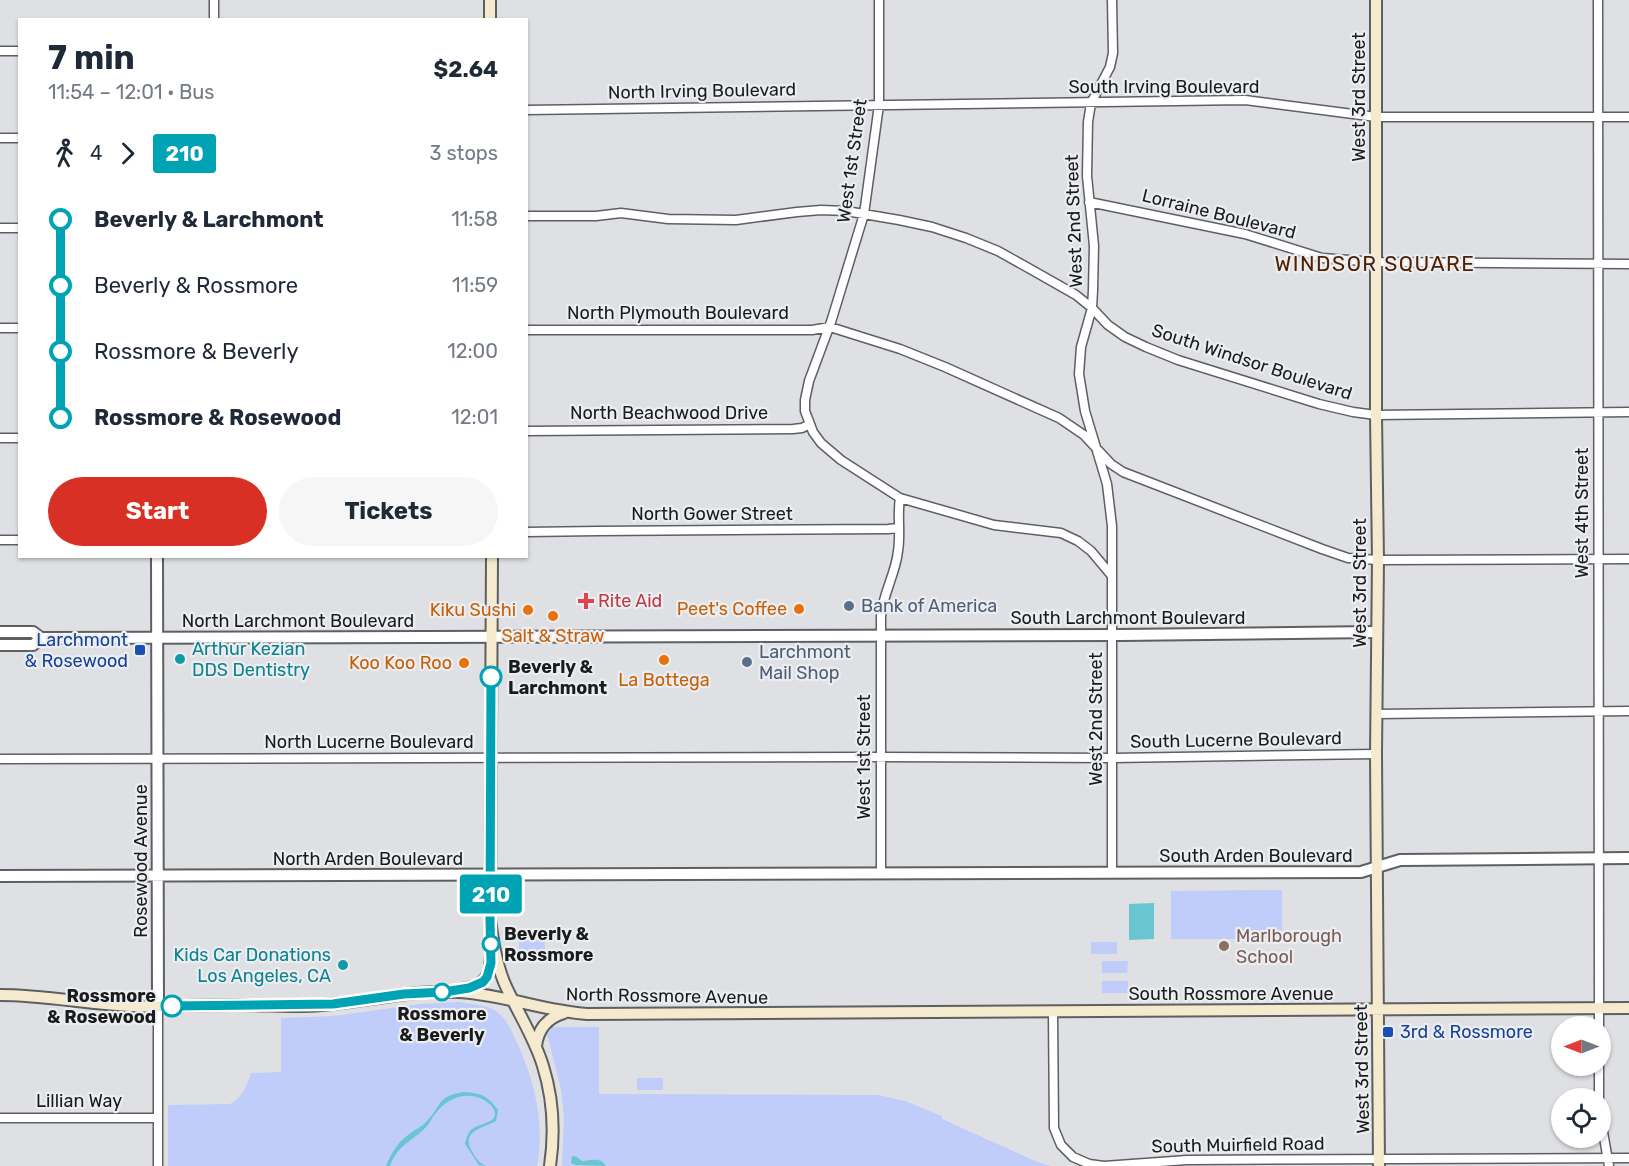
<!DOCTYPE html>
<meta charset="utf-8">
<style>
:root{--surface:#fff;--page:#f6f6f7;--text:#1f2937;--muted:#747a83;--accent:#d93025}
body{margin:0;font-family:Rubik,sans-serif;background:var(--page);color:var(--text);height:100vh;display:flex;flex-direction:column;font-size:22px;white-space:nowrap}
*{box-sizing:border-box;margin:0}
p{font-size:20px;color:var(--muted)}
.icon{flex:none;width:33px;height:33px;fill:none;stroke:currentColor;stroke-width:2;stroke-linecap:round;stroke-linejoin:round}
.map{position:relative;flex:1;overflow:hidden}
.sheet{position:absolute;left:18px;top:18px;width:510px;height:540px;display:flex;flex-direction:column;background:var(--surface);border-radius:0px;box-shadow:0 2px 4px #0004}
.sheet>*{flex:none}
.badge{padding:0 12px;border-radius:4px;font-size:21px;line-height:39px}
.needle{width:39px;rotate:270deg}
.fabs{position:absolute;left:1551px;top:1016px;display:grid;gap:12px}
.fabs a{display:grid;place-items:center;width:60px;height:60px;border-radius:50%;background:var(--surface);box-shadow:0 2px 4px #0004;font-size:30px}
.map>.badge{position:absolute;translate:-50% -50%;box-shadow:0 0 0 3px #fff}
.legs{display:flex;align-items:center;gap:9px;height:66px;padding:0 30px;font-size:20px}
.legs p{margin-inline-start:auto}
.head{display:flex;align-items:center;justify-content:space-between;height:102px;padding:0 30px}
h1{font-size:33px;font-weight:700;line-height:45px}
.primary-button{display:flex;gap:12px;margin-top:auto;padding:12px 30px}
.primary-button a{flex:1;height:69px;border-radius:36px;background:var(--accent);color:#fff;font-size:24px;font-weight:700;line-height:69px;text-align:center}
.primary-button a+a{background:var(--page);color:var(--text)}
ul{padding:0 30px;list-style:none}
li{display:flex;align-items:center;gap:21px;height:66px;font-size:22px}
li i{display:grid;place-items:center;width:9px;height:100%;margin:0 8px;background:currentColor}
li i::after{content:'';width:15px;height:15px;margin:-8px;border:4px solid;border-radius:50%;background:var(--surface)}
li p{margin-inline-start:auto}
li:first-child i{background:linear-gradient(#0000 50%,currentColor 0)}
li:last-child i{background:linear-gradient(currentColor 50%,#0000 0)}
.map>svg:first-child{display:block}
.green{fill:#c0ccf9}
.water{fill:#69c5d0}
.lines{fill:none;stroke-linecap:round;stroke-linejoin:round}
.minor-casing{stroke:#5e5f62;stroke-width:11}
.tertiary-casing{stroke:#5e5f62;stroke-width:14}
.secondary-casing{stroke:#5e5f62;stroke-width:14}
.minor{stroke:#fff;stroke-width:8}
.tertiary{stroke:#fff;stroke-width:10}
.secondary{stroke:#f5eace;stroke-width:10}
.line-1-casing{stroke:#fff;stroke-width:14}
.line-1{stroke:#00a3b4;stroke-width:9}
.health-dot{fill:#e0444e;stroke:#ecedf1;stroke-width:2}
.service-dot{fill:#5c6f8a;stroke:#ecedf1;stroke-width:2}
.food-dot{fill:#e8710a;stroke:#ecedf1;stroke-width:2}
.transit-dot{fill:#1a4fb4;stroke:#ecedf1;stroke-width:2}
.culture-dot{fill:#0f9aa8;stroke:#ecedf1;stroke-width:2}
.stop-1-dot{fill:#fff;stroke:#00a3b4;stroke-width:3}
.education-dot{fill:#8d6e63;stroke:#ecedf1;stroke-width:2}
.labels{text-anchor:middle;stroke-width:4.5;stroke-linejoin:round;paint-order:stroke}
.street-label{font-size:18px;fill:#1a1b1c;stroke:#ecedf1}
.health-label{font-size:18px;fill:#be3a42;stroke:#ecedf1;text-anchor:start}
.service-label{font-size:18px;fill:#4e5e75;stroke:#ecedf1;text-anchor:start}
.food-label{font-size:18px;fill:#c56008;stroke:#ecedf1;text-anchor:end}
.transit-label{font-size:18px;fill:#164399;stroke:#ecedf1;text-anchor:end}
.culture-label{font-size:18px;fill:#0d838f;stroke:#ecedf1;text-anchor:start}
.stop-label{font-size:18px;font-weight:bold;fill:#1a1b1c;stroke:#ecedf1;text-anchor:start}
.education-label{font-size:18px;fill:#785e54;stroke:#ecedf1;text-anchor:start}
.quarter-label{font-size:21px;letter-spacing:1.5px;fill:#4f2102;stroke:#ecedf1}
</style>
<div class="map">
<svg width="1629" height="1166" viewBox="0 0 1629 1166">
<rect width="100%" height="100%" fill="#dfe0e3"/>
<path class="green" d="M1282 890V939H1171V891Z
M519 940H545V952H519Z
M1091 942H1117V954H1091Z
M1102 961H1128L1127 973H1102Z
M1102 981H1128V993H1102Z
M460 1002C471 1004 487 1005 496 1011 508 1020 512 1032 518 1045 535 1082 545 1125 537 1166H168V1105L230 1104C243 1097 247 1086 251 1073L281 1072V1018L334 1016 420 1004Z
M553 1027H599V1094L878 1095 905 1101 942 1116V1119L1035 1161 1051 1166H562L564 1118 561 1090 547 1034Z
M637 1078H663V1090H637Z"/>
<path class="water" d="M1154 903V939L1129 940V904Z
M463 1092C481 1093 487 1095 498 1110L496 1121C482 1128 459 1132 473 1153 476 1159 480 1163 486 1166L479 1165 465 1144C466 1140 467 1135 470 1131 475 1124 495 1124 495 1114 495 1108 488 1102 484 1100 466 1090 446 1099 435 1114 432 1118 430 1122 427 1126 413 1141 398 1144 390 1166H386C391 1154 397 1143 408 1135 414 1130 422 1127 427 1121 443 1104 436 1097 463 1092Z
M572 1156 577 1157 582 1161C591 1160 601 1157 606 1166L575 1165 571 1163Z"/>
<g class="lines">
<defs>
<path id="minor" d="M214 0V20
M879 0V105L864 214 831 322 809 381 805 400V411L813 432 821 443 841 460 900 498 994 525 1061 533 1078 541 1091 551 1112 576
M1112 0 1113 53 1110 67 1091 103 1088 122 1087 176 1094 246 1093 290 1092 308 1081 347 1079 374 1085 411 1107 484 1112 526V873
M1598 0 1599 1026
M0 51H20
M526 110 1245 100 1376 117H1629
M0 138H20
M1089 202 1245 234 1322 258 1376 262 1629 264
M526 216H596L621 213 668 219 736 220 797 212 821 210 846 211 899 220 932 227 966 238 998 251 1032 270 1076 295 1092 308 1108 325 1125 337 1146 347 1178 360 1319 404 1353 412 1376 415 1629 412
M0 228H20
M0 328H20
M526 330H812L830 327 900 349 945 367 1059 418 1084 435 1111 464 1123 472 1322 549 1348 558 1378 560 1629 559
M526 431 793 429 802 428 810 424
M0 438H20
M526 532 598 531 888 529 898 528
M0 540H20
M1376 714 1629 711
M0 759 874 757 1112 758 1376 754
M881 874V616C883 593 896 573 898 551 901 533 897 516 900 498
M158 1006V1166
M1053 1012 1054 1128 1061 1145 1073 1157 1089 1164 1104 1166 1187 1160 1629 1158
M1599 1065V1098
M1600 1115 1609 1166
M0 1118H158"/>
<path id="tertiary" d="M157 556 158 1006
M0 632H33L41 638 1121 635 1377 632
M0 645H33L41 638
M0 876 1361 872 1400 860 1629 858"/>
<path id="secondary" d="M490 0V20
M1376 0V415L1378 560 1376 754 1379 1166
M492 556 490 920C493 941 496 962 504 982 516 1010 534 1036 543 1066 553 1098 555 1132 550 1166
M462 989C486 985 491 976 491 953
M0 995C44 995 88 1004 131 1006 166 1008 201 1005 236 1005 259 1005 281 1006 304 1006 356 1005 406 989 458 992 502 994 543 1011 587 1014L1629 1008
M536 1046C538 1029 547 1018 564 1013"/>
</defs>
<use href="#minor" class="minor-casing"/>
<use href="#tertiary" class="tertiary-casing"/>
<use href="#secondary" class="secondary-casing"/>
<use href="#minor" class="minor"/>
<use href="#tertiary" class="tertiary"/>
<use href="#secondary" class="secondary"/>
</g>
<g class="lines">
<defs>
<path id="line-1" d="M172 1006 333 1004 404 994 444 992 469 988 483 982 487 977 491 963 490 920 491 677"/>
</defs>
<use href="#line-1" class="line-1-casing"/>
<use href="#line-1" class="line-1"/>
</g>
<path class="health-dot" d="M583 592h6v6h6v6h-6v6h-6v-6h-6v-6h6z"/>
<g class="service-dot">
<circle cx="849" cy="606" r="6"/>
<circle cx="747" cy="662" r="6"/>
</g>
<g class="food-dot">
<circle cx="799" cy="609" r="6"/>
<circle cx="528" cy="610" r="6"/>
<circle cx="553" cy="616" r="6"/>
<circle cx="664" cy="660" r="6"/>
<circle cx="464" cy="663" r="6"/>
</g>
<g class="transit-dot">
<rect x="134" y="644" width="12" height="12" rx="3"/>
<rect x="1382" y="1026" width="12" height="12" rx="3"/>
</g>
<g class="culture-dot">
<circle cx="180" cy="659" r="6"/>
<circle cx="343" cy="965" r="6"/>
</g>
<g class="stop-1-dot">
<circle cx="491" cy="677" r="10"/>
<circle cx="491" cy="944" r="8"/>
<circle cx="442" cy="992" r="8"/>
<circle cx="172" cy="1006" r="10"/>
</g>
<circle class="education-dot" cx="1224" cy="946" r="6"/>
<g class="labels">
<g class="street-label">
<text x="1164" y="93">South Irving Boulevard</text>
<text transform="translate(702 91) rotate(-1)" y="6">North Irving Boulevard</text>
<text transform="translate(1359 97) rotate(-90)" y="6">West 3rd Street</text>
<text transform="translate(852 161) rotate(-82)" y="6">West 1st Street</text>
<text transform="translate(1219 214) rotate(14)" y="6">Lorraine Boulevard</text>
<text transform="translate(1074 221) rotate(-92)" y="6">West 2nd Street</text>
<text x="678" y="319">North Plymouth Boulevard</text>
<text transform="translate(1252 362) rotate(18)" y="6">South Windsor Boulevard</text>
<text x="669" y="419">North Beachwood Drive</text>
<text transform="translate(1582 513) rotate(-90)" y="6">West 4th Street</text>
<text x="712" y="520">North Gower Street</text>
<text transform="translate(1360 583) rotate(-90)" y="6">West 3rd Street</text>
<text x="1128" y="624">South Larchmont Boulevard</text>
<text x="298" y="627">North Larchmont Boulevard</text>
<text transform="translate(1096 719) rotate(-90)" y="6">West 2nd Street</text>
<text transform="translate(1236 740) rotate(-1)" y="6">South Lucerne Boulevard</text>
<text x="369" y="748">North Lucerne Boulevard</text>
<text transform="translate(864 757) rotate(-90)" y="6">West 1st Street</text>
<text x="1256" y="862">South Arden Boulevard</text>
<text x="368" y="865">North Arden Boulevard</text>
<text transform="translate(141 861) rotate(-90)" y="6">Rosewood Avenue</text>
<text x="1231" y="1000">South Rossmore Avenue</text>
<text transform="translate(667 996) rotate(1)" y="6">North Rossmore Avenue</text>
<text transform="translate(1362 1069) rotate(-91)" y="6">West 3rd Street</text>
<text x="79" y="1107">Lillian Way</text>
<text transform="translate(1238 1145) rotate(-1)" y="6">South Muirfield Road</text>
</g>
<g class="health-label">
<text x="598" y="607">Rite Aid</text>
</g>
<g class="service-label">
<text x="861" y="612">Bank of America</text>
<text x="759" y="658">Larchmont<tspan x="759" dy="21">Mail Shop</tspan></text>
</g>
<g class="food-label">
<text x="787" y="615">Peet's Coffee</text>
<text x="516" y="616">Kiku Sushi</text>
<text x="553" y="642" text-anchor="middle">Salt &amp; Straw</text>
<text x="452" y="669">Koo Koo Roo</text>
<text x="664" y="686" text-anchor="middle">La Bottega</text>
</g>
<g class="transit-label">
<text x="128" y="646">Larchmont<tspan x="128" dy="21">&amp; Rosewood</tspan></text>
<text x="1400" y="1038" text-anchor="start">3rd &amp; Rossmore</text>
</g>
<g class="culture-label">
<text x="192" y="655">Arthur Kezian<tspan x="192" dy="21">DDS Dentistry</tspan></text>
<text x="331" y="961" text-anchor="end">Kids Car Donations<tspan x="331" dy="21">Los Angeles, CA</tspan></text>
</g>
<g class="stop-label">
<text x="508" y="673">Beverly &amp;<tspan x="508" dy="21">Larchmont</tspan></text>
<text x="504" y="940">Beverly &amp;<tspan x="504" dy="21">Rossmore</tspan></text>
<text x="156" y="1002" text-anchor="end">Rossmore<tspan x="156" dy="21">&amp; Rosewood</tspan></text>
<text x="442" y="1020" text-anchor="middle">Rossmore<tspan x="442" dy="21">&amp; Beverly</tspan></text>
</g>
<g class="education-label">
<text x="1236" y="942">Marlborough<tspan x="1236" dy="21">School</tspan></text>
</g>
<g class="quarter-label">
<text x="1375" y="271">WINDSOR SQUARE</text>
</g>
</g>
</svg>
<div class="fabs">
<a><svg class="needle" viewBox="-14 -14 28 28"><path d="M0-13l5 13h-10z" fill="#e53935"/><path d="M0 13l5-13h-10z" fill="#747a83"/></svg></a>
<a><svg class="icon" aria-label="locate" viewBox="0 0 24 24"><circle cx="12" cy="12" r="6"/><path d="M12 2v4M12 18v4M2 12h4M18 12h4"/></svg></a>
</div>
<b class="badge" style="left:491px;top:894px;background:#00a3b4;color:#fff">210</b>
<section class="sheet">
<div class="head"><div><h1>7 min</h1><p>11:54 – 12:01 · Bus</p></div><b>$2.64</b></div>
<div class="legs"><svg class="icon" aria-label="walk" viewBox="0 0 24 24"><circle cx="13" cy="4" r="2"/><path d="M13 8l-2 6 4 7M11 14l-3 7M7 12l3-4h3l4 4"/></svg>4<svg class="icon" aria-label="forward" viewBox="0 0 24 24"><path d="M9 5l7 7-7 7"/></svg><b class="badge" style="background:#00a3b4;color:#fff">210</b><p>3 stops</p></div>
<ul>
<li><i style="color:#00a3b4"></i><b>Beverly &amp; Larchmont</b><p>11:58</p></li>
<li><i style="color:#00a3b4"></i><span>Beverly &amp; Rossmore</span><p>11:59</p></li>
<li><i style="color:#00a3b4"></i><span>Rossmore &amp; Beverly</span><p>12:00</p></li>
<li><i style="color:#00a3b4"></i><b>Rossmore &amp; Rosewood</b><p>12:01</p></li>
</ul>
<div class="primary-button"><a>Start</a><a>Tickets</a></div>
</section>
</div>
